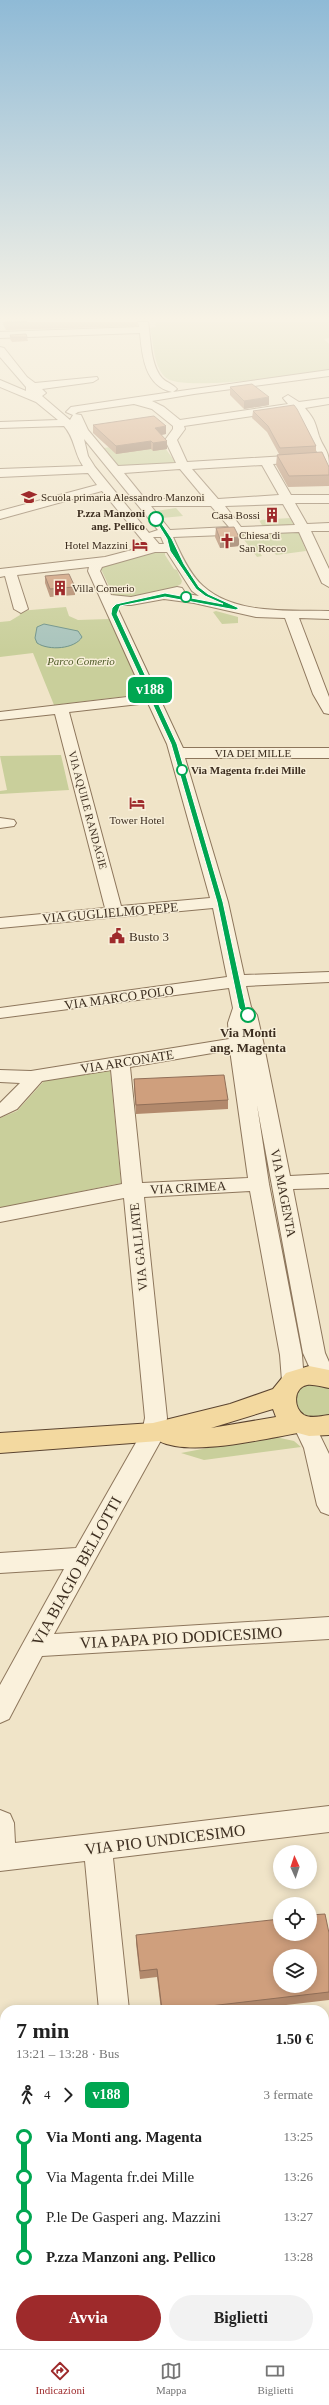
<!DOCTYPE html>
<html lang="it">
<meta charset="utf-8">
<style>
:root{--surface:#fff;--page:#f2f2f2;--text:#222;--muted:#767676;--line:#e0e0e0;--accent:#9e2a2b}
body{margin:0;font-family:Georgia,serif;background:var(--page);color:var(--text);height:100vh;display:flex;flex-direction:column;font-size:15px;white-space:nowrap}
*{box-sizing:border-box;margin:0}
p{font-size:13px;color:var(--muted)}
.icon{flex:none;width:22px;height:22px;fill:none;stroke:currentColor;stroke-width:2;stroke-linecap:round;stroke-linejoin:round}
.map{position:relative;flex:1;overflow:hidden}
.panel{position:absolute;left:0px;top:2005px;width:329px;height:344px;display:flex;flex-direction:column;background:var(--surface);border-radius:16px 16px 0 0;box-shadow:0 2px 10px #0003}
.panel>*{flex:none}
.badge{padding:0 8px;border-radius:6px;font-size:14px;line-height:26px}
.needle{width:26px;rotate:357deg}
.buttons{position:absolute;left:273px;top:1845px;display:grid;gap:8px}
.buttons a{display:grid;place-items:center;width:44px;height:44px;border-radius:50%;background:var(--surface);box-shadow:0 2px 10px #0003;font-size:20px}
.map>.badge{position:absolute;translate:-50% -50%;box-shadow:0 0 0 2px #fff}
.legs{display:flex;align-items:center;gap:6px;height:44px;padding:0 16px;font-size:13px}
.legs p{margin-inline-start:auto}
.summary{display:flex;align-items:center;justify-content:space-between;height:68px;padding:0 16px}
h1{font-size:22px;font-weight:700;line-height:30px}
.primary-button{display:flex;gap:8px;margin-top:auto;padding:8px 16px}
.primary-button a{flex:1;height:46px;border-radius:24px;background:var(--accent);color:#fff;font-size:16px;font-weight:700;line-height:46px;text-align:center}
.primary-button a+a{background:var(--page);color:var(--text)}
ul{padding:0 16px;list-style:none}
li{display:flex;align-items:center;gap:14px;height:40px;font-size:15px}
li i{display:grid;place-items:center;width:6px;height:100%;margin:0 5px;background:currentColor}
li i::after{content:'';width:10px;height:10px;margin:-5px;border:3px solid;border-radius:50%;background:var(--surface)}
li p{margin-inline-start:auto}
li:first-child i{background:linear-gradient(#0000 50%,currentColor 0)}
li:last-child i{background:linear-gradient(currentColor 50%,#0000 0)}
.tabs{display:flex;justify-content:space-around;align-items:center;height:56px;border-top:1px solid var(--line);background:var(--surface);font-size:11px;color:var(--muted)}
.tabs a{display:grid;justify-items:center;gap:2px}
.tabs .current{color:var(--accent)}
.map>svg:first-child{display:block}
.green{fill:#c9cf9b}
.water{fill:#a9c4bc;stroke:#6f938a}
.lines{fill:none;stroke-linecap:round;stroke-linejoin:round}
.minor-casing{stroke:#8d765c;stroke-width:2}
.major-casing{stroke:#5b4430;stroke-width:2}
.minor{fill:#faf1dc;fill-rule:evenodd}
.major{fill:#f3d9a0;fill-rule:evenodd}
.wall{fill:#b2896c}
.shaded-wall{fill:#916f58}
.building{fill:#cf9f7d;stroke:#916f58;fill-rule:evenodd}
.line-1{fill:#00a651;stroke:#fff}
.stop-1-dot{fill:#fff;stroke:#00a651;stroke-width:2}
.labels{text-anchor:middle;stroke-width:3;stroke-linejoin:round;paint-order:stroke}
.far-poi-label{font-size:11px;fill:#3d2e20;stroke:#f7eed8;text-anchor:start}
.far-stop-label{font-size:11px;font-weight:bold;fill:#3d2e20;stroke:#f7eed8;text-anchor:end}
.far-park-label{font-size:11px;font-style:italic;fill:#4d5a26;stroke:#f7eed8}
.far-street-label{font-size:11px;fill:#3d2e20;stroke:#f7eed8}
.street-label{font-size:13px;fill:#3d2e20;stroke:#f7eed8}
.poi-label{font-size:13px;fill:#3d2e20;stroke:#f7eed8;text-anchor:start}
.stop-label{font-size:13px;font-weight:bold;fill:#3d2e20;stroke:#f7eed8}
.near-street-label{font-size:16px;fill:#3d2e20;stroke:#f7eed8}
</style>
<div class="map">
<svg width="329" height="2349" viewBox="0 0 329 2349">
<rect width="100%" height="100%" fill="#f0e4c8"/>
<path class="green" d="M155 322H329V338L324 339 329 344V370C304 374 180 393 165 377 153 365 154 343 150 328L156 327Z
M160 441 176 463 126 468 118 466 103 448Z
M176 508 183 516 162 518 156 511Z
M290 518 295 526 263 527 259 520Z
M298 530 306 551 276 555 273 551 260 553 262 556 257 557 239 533Z
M159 551H165V555L174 569 177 570 182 581 181 584 172 589 119 599 114 597 100 567Z
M66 607 69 616 78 620 109 619 144 694 54 705 33 653 0 657V622L10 621 20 615 19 611Z
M216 611 238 617V623L222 624 213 612Z
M61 755 69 790 0 794V791L7 790 0 756Z
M110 1069 121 1183 0 1208V1118L17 1111 44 1081Z
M281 1251H288L307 1351H296Z
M303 1383 329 1386V1417L323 1419 300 1416 290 1396Z
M271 1436 294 1441 301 1447 204 1460 181 1453Z"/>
<path class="water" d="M44 624 78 631 82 637C75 649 49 651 37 643L35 638 37 627Z"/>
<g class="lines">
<defs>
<path id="minor" d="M138 322H148C151 339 150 364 162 378 167 383 173 384 177 389L173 392 329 370V376L194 394 152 401 164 407 180 420 288 404 283 398 288 395 299 402 329 398V404L305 408C315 420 315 422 319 436 324 450 329 449 329 466L325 465 322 461 273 464 291 495H329V503H295L307 524 329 523V531H311L329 569V587L322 583 299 532 173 537C180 553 190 575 203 586 235 615 289 610 329 611V619L299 618 329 697V714L324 713 313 694 285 618 256 617 194 603 164 599 131 605H116L183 748H329V758H185L228 902 244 975 329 972V982L246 986 251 1007 257 1015 263 1041 290 1176 329 1174V1188L293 1189 325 1353 329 1362V1385L317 1384 303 1353 257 1105 269 1184 302 1355 304 1381 301 1387 293 1389 285 1387 282 1381 280 1355 250 1191 144 1197 167 1418 165 1433 54 1634 329 1617V1639L42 1656 9 1719 0 1723V1685L64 1569 0 1573V1553L76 1548 142 1432 145 1418 124 1198 0 1222V1208L122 1184 111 1070 42 1081 17 1109 0 1117V1103L20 1083 0 1082V1070L31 1071 229 1039 228 1023 233 1008 229 988 0 1018V1008L227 977 213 908 0 928V918L105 908 55 714 0 720V712L144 695 88 571 89 567 17 575 28 609 21 613 14 609 5 576 0 577V569L105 557 147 546 102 491 0 519V511L97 485 88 473 0 477V469L83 466C74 453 75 438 64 426L0 428V422L58 420 36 402 0 387V380L26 391V387L0 357V347L4 348 27 377 35 383 97 377 98 379 93 382 42 389 46 393 42 396 70 420 73 415 66 412 71 407 172 392C145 386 142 356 140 333L0 338V332L139 327ZM134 404 152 409 173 426V429L165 440 176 463 118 466 88 430 81 415 75 414 78 412ZM294 410C306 423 309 439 318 454L187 462 177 440 185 429 184 426ZM84 439 158 530 149 533 95 467 88 456ZM262 465 279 495 218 499 192 469ZM180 469 205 499H145L124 473ZM283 504 295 525 241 527 225 506ZM151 506H211L229 527 170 530ZM153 537H161L164 544H159ZM155 552H167L192 591 199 596 182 593 184 591 182 588 177 587 131 597 111 595 100 571 102 567ZM148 703 167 744 210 898 121 906 69 712ZM230 1050 248 1178 142 1183 130 1067Z
M0 818 14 820 16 823 14 826 0 828Z
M304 1416 312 1419 329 1454V1515L321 1512 317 1505 304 1448 293 1425 296 1419Z
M329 1806V1832L113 1858 129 2010H99L85 1861 0 1871V1810L10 1814 14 1823 15 1843Z
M5 2058V2088L0 2089V2059Z
M131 2344H165L166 2349H132Z"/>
<path id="major" d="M309 1366 329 1370V1388C322 1387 314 1384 307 1385 293 1388 293 1408 304 1415 311 1419 321 1416 329 1415V1435L309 1436 298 1433C263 1439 190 1457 159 1441L0 1453V1433L153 1423 230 1404 273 1389 286 1373ZM273 1409 276 1417 211 1428Z"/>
</defs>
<use href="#minor" class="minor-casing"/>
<use href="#major" class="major-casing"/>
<use href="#minor" class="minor"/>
<use href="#major" class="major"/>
</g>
<path class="wall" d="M2 322H138L137 326 6 330Z
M10 335 27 337 28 341 12 342 10 339Z
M230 387 269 405 244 409 230 395Z
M253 411 316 446V452L329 467V486L288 487 276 465 277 455 279 454 267 432 252 418Z
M93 425 166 434 161 435 167 449 153 451 151 449 116 454 93 433Z
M216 528 239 546 220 548 215 537Z
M45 576 75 587V595L50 597 45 583Z
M134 1079 228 1100V1109L136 1114 134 1088Z
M329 1933V2000L243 2010H161L157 1977 140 1979 136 1943V1935Z"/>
<path class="shaded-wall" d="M269 397V405L244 409V401Z
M166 426V434L155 436V428Z
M151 441V449L116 454V446Z
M167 441V449L153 451V443Z
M239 537V546L220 548V539Z"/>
<path class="building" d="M5 322H27L6 323Z
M26 334 27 337H11L10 335Z
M252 384 269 397 244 401 230 387Z
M294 405 297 409 316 446 280 448 268 426 253 411Z
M154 416 166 426 155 428 167 441 153 443 151 441 116 446 93 425Z
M322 452 329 467V475L289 476 277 455Z
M234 527 239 537 220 539 216 528Z
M69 574 75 587 50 589 45 576Z
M224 1075 228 1100 136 1105 134 1079Z
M325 1914 329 1933V1992L176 2010H162L157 1969 140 1971 136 1935 280 1919V1934H310V1915ZM280 1956H310V1986H280Z"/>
<linearGradient id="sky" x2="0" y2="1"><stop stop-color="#8fbad6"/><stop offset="0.49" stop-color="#f8f3e6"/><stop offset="1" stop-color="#f8f3e6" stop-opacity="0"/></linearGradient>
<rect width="329" height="651" fill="url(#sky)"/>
<path class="line-1" d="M154 518H158L172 539 184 564 199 587 208 594 239 608 236 610 165 597 120 606 117 614 177 744 223 902 246 1008 252 1015 248 1017 239 1008 217 902 171 744 111 614 112 608 116 604 165 593 223 604 205 596 196 589 170 551 167 539Z"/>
<defs>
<symbol id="school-bare" viewBox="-9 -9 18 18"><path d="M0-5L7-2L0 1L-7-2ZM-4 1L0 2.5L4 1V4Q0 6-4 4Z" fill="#9e2a2b" stroke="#f7eed8" stroke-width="2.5" paint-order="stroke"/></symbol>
<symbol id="building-bare" viewBox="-9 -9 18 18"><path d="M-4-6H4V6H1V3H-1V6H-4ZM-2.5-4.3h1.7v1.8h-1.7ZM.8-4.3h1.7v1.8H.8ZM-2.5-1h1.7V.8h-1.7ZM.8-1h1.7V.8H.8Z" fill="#9e2a2b" stroke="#f7eed8" stroke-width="2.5" paint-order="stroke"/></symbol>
<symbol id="church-bare" viewBox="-9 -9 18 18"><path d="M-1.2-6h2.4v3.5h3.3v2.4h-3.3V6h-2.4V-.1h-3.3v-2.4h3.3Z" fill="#9e2a2b" stroke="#f7eed8" stroke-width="2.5" paint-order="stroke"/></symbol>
<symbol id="hotel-bare" viewBox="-9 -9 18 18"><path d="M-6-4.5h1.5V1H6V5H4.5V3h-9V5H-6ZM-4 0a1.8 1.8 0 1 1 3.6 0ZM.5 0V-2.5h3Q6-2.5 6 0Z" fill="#9e2a2b" stroke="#f7eed8" stroke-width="2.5" paint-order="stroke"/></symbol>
<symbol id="civic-bare" viewBox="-9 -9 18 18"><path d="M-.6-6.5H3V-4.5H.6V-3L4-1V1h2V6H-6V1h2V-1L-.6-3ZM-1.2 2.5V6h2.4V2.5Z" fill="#9e2a2b" stroke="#f7eed8" stroke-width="2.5" paint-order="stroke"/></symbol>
</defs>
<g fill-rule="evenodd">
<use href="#school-bare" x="18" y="486" width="22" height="22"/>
<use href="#building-bare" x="261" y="504" width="22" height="22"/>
<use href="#church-bare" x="216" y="530" width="22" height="22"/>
<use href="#hotel-bare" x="129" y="534" width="22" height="22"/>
<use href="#building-bare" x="49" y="577" width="22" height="22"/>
<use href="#hotel-bare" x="126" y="792" width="22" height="22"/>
<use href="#civic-bare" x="106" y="925" width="22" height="22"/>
</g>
<g class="stop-1-dot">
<circle cx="156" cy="519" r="7"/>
<circle cx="186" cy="597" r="5"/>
<circle cx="182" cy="770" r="5"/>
<circle cx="248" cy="1015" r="7"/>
</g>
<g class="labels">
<g class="far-poi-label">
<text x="41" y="501">Scuola primaria Alessandro Manzoni</text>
<text x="260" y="519" text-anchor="end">Casa Bossi</text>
<text x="239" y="539">Chiesa di<tspan x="239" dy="13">San Rocco</tspan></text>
<text x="128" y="549" text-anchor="end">Hotel Mazzini</text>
<text x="72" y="592">Villa Comerio</text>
<text x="137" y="824" text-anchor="middle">Tower Hotel</text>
</g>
<g class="far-stop-label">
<text x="145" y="517">P.zza Manzoni<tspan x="145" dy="13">ang. Pellico</tspan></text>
<text x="191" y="774" text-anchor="start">Via Magenta fr.dei Mille</text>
</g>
<g class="far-park-label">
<text x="81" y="665">Parco Comerio</text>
</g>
<g class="far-street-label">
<text x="253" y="757">VIA DEI MILLE</text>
<text transform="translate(88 810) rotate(75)" y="4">VIA AQUILE RANDAGIE</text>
</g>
<g class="street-label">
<text transform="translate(110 912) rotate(-5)" y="5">VIA GUGLIELMO PEPE</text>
<text transform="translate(119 997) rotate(-8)" y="5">VIA MARCO POLO</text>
<text transform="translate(127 1061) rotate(-9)" y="5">VIA ARCONATE</text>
<text transform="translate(188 1187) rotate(-3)" y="5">VIA CRIMEA</text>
<text transform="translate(284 1193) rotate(79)" y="5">VIA MAGENTA</text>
<text transform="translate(138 1247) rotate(-96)" y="5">VIA GALLIATE</text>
</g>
<g class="poi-label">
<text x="129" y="941">Busto 3</text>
</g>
<g class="stop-label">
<text x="248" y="1037">Via Monti<tspan x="248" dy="15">ang. Magenta</tspan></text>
</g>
<g class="near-street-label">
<text transform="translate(76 1571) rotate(-61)" y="6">VIA BIAGIO BELLOTTI</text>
<text transform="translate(181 1637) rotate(-3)" y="6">VIA PAPA PIO DODICESIMO</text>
<text transform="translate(165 1839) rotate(-7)" y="6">VIA PIO UNDICESIMO</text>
</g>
</g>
</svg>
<div class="buttons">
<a><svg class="needle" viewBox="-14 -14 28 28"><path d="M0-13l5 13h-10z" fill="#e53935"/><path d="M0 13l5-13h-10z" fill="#767676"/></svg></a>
<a><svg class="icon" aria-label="locate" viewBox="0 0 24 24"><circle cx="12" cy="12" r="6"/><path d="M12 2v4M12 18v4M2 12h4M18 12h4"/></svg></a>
<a><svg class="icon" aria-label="layers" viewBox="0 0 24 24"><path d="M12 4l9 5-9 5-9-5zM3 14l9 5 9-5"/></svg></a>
</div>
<b class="badge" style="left:150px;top:690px;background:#00a651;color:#fff">v188</b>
<section class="panel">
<div class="summary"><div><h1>7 min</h1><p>13:21 – 13:28 · Bus</p></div><b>1.50 €</b></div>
<div class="legs"><svg class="icon" aria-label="walk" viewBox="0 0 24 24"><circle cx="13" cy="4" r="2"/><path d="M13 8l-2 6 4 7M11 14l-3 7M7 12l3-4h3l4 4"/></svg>4<svg class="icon" aria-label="forward" viewBox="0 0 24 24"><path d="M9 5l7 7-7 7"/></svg><b class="badge" style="background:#00a651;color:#fff">v188</b><p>3 fermate</p></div>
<ul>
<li><i style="color:#00a651"></i><b>Via Monti ang. Magenta</b><p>13:25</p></li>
<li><i style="color:#00a651"></i><span>Via Magenta fr.dei Mille</span><p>13:26</p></li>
<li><i style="color:#00a651"></i><span>P.le De Gasperi ang. Mazzini</span><p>13:27</p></li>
<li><i style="color:#00a651"></i><b>P.zza Manzoni ang. Pellico</b><p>13:28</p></li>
</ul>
<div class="primary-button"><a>Avvia</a><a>Biglietti</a></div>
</section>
</div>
<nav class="tabs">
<a class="current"><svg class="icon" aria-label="directions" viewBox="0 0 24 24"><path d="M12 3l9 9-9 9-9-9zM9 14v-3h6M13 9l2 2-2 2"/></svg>Indicazioni</a>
<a><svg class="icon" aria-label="map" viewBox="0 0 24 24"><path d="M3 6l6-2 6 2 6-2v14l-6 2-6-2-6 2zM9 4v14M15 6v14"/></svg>Mappa</a>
<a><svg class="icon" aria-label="tickets" viewBox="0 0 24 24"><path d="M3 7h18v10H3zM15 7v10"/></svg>Biglietti</a>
</nav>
